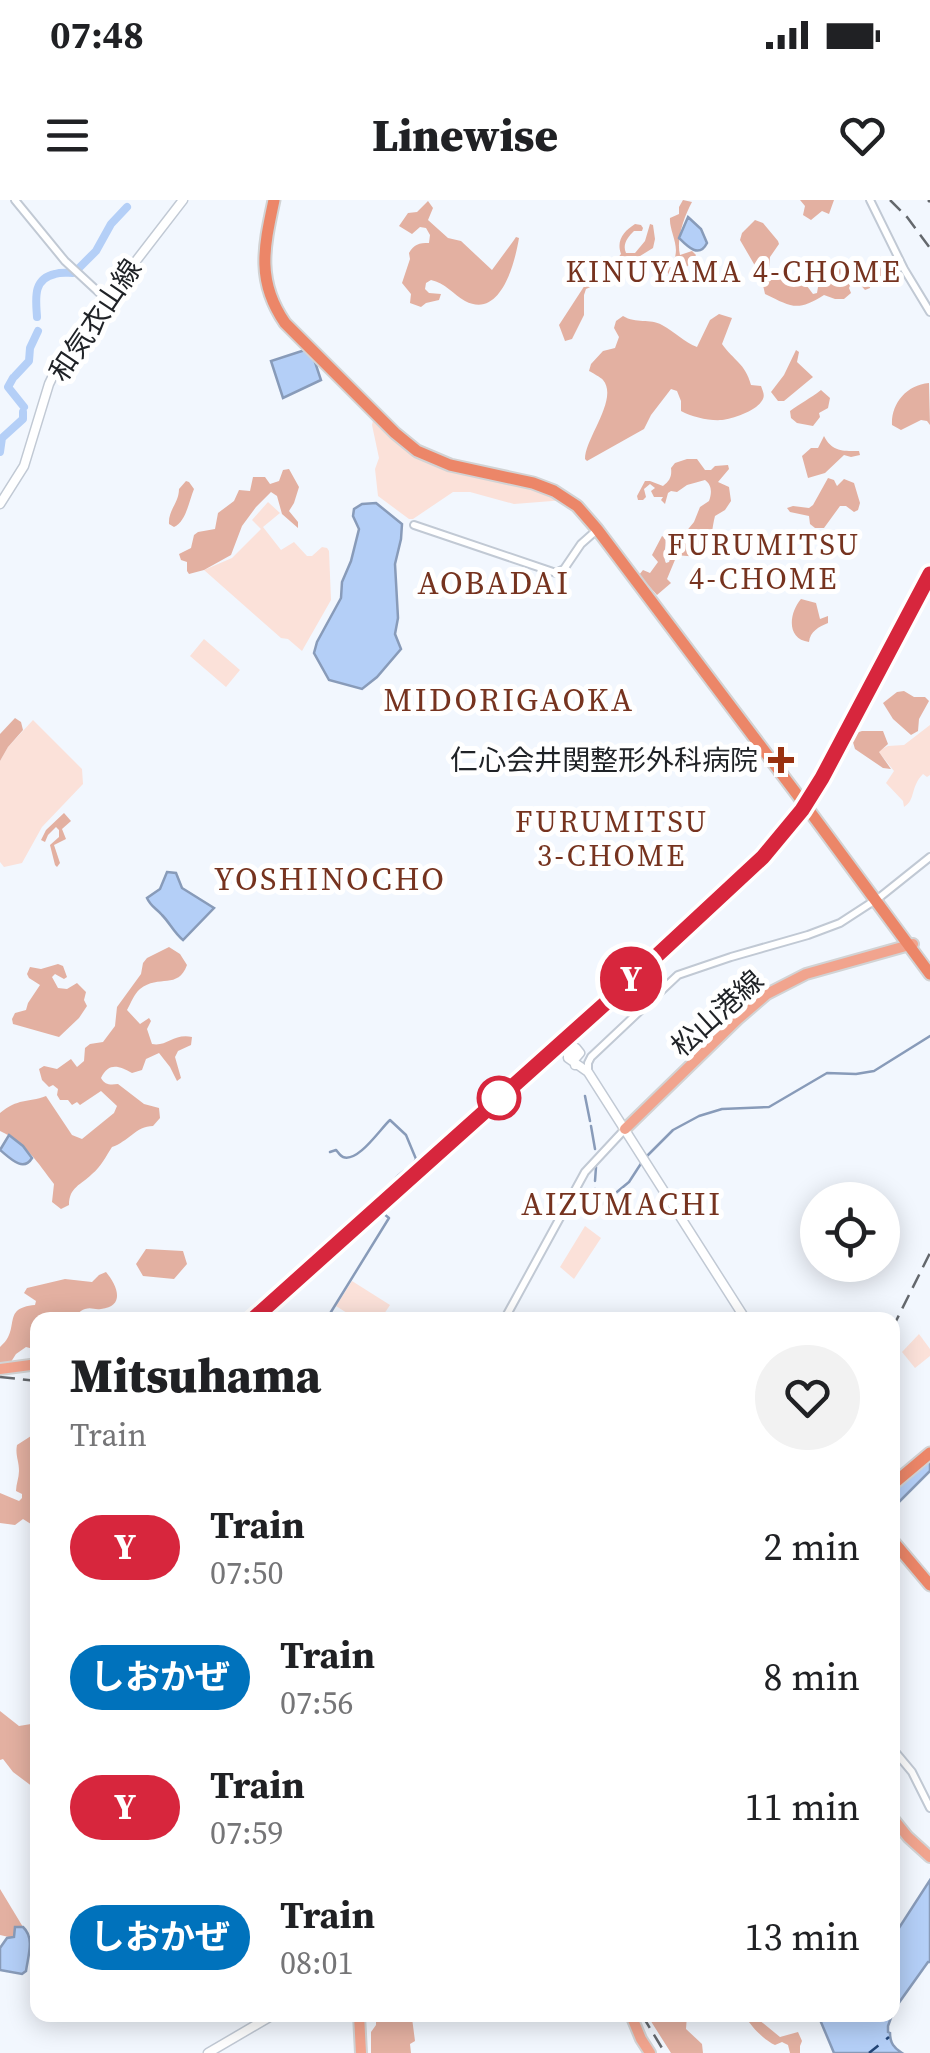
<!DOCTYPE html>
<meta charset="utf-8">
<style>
:root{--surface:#fff;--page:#f2f2f2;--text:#202124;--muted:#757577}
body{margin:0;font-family:"Source Serif 4","Noto Sans JP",serif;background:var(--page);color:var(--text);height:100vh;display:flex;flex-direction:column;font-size:38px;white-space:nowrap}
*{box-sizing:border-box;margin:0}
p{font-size:32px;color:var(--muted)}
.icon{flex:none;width:55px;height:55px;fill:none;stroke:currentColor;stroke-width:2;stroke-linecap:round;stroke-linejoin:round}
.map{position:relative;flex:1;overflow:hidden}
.side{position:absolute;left:30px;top:1112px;width:870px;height:710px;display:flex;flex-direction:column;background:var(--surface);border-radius:20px;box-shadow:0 5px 25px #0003}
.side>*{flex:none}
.badge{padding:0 20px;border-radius:32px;font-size:35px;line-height:65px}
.controls{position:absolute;left:800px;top:982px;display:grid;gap:20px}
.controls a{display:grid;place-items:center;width:100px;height:100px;border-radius:50%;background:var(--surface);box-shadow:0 5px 25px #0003;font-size:50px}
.map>.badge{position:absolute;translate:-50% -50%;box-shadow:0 0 0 5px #fff}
.round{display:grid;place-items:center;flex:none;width:105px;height:105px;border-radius:52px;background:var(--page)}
.summary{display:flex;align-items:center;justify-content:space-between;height:170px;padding:0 40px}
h1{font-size:48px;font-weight:800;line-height:75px}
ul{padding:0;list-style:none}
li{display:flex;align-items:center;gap:30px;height:130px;padding:0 40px}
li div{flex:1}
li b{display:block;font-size:38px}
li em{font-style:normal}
li .badge{min-width:110px;font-weight:700;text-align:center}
.status{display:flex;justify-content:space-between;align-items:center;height:70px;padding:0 50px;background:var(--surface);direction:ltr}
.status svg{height:28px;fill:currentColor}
header{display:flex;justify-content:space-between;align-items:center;height:130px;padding:0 40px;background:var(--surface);font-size:45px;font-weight:800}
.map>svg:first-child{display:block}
.green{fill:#fbe1d9}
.forest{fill:#e3b0a1}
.water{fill:#b4cff7;stroke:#889bb9;stroke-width:2.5}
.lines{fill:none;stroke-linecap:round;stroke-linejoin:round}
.stream{stroke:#889bb9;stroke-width:2.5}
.river{stroke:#b4cff7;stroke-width:8}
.ferry{stroke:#234576;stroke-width:2.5;stroke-dasharray:12 10;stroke-linecap:butt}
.tertiary-casing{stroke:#c1c9d4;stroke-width:10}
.secondary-casing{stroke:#c1c9d4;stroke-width:11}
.primary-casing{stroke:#d2d3d4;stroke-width:14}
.trunk-casing{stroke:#d2d3d4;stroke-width:15}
.tertiary{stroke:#fff;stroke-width:6}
.secondary{stroke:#fff;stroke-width:8}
.primary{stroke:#f1a48e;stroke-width:10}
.trunk{stroke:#ec8668;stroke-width:11}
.rail{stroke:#64686d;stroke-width:2.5;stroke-dasharray:15 8;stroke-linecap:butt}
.trunk-bridge-casing{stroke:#d2d3d4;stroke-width:15;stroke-linecap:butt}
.trunk-bridge{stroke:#ec8668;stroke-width:11}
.line-casing{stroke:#fff;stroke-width:22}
.line{stroke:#d7263d;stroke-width:15}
.poi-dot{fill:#983110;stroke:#fff;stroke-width:4}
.stop-dot{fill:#fff;stroke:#d7263d;stroke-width:5}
.labels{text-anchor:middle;stroke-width:10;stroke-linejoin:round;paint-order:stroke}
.street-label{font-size:28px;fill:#202327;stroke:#fff}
.poi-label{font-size:28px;fill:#202327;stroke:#fff;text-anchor:end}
.neighbourhood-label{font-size:30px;letter-spacing:2.5px;fill:#76331f;stroke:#fff}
.quarter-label{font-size:32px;letter-spacing:2.5px;fill:#76331f;stroke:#fff}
</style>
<div class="status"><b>07:48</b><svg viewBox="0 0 49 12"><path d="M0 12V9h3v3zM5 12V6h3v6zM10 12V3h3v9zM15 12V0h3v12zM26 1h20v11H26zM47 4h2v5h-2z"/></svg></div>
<header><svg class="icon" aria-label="menu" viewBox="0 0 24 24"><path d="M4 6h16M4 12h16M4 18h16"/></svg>Linewise<svg class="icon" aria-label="heart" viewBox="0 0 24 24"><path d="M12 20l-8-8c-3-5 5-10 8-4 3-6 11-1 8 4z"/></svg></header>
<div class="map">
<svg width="930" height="1853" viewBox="0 0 930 1853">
<rect width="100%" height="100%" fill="#f2f7fe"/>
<path class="green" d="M374 216 404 245 565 300 514 304 470 292H453L413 319H409L378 296 375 269 379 258 372 225Z
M268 302 280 313 263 327 281 350 294 342 307 356H312L322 347 327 348 329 351 331 400 302 451 288 439 281 438 204 370 232 358 261 329 252 320Z
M204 439 240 470 226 487 190 456Z
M33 520 82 569 83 584 42 627 22 663 4 667 0 662V561L8 547Z
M930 525V575L927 577 923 574C910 587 916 600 904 607L903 601 886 583 894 571 878 551 888 546 904 545Z
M585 1026 601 1038 574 1079 560 1067Z
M352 1081 390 1105 380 1120H358L336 1106Z
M919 1134 930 1149V1156L915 1168 902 1152Z"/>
<path class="forest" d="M683 0 692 2C684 17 676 39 680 55L692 51 696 55C691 64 681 75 669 75L667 71C669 66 673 62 675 57 679 44 669 30 670 18L679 14V7Z
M800 0H834L829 14 822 11 811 20 803 15 805 6Z
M428 1 433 8 428 20 448 38 461 41 492 70 514 40 516 37 519 38C515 62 501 120 465 101 453 94 445 83 431 80L426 83 425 89 429 93 441 94 439 100 426 103 421 107 410 103 411 94 402 83 410 59 409 53C414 44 419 43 429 43L430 35 426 28 420 27 412 34 399 26 408 13 417 12Z
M755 20 763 23 778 41 779 44 770 57 769 68 782 80 796 77 804 82 813 94 817 93 818 87 810 77 813 74 841 68 847 77 878 63 885 77 880 80 871 77 870 88 865 90 857 81 851 83 849 88 851 93 844 99H835L824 95C797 112 792 107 765 94L761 76 740 40 742 33Z
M635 24 641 25 643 28 642 31H634C628 37 622 44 626 53H635L645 41 650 24 653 25 655 39 653 48 632 61 623 72 586 89 584 95V115L572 139 565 141 559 125 585 85 611 73V66L621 54C616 40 624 31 635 24Z
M719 114 732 118 722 144C734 161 745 163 751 185L761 186C763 192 766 196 761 202 755 211 732 219 722 220 709 221 692 217 681 211V201L677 191 671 189 651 215 644 229 587 261 585 259C585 238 619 199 603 180 602 178 591 172 589 171L591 164 603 151 615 148 619 137 614 128 616 121 623 116C636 124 650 118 662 125 675 132 684 142 697 147L710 120Z
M796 150 799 152 797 162 813 177 784 201H778L771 192 784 175Z
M929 183 930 225 927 221 921 220 901 230 892 225C891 204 906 185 929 183Z
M821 190 830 198 828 208 819 213 820 217 813 226 797 223 791 218 790 211C799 204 811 198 821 190Z
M824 236C832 252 843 251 859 251L860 255 851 257 844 255 825 273 808 278 802 256 811 248H818Z
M687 259H697L705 270H711L715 266 728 265 729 269 718 282 729 287 731 301 725 310 715 316C708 343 717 361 677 355L667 379 671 383 657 395 639 375 643 370 650 373 658 362 652 355 662 336 665 338C667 346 662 355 666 363L669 362 675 345 694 322 700 307 709 301C712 293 712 285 705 280L687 285 677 292 671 291 668 293 665 304 661 300 663 297H654L651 291 655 288 650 284 644 289 646 297 643 300H638L637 296 645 281H650L663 286C670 281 672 276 671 268L675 263Z
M289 269 299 287 294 303 289 311 298 322V328L282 314 277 296 271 292 256 307 242 326 231 355 204 370 189 374 187 371V362L181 360 179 354 191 348 194 335 198 332 215 329 218 313 234 301 239 290 250 291 253 277H265L270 284 279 281 283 270Z
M828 278 834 280 837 286 844 279 854 283 860 303 858 310 854 312 846 306H840L824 328H815L810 324 809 316 790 312 787 308 793 306 809 308 813 305Z
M186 281 189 282 194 289C189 301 186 322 174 327L169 324C168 310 179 303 179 289Z
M801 399 816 403 820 419 828 416V423C819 427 810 431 809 442 786 439 789 413 801 399Z
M904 491 914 497H925L929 501 919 519 918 531 911 535 893 519 883 503 897 492Z
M15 518 21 522 23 530 8 547 0 561V534Z
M862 531H883L888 544 879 552 891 569 883 568 855 549 852 539 856 533Z
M64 613 71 621 62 629 66 639 54 645 60 663 57 667 55 665 50 645 59 637V630L56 627 48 635 45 642 41 640 46 630Z
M169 747 180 754 187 765C178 790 159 774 140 789 134 794 131 803 127 810L140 824 149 818 151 821 147 829 152 844C167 847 174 833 192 837L191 845 178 851 175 857 181 878 177 881 170 867 159 853 146 859 142 870 132 873C119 866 109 862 101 878 105 885 110 885 118 884L144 904 159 908 160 918 153 926C136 926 128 942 112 947 106 956 101 967 92 974 81 985 69 987 69 1005L61 1009 52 1002 54 984C38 963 25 942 0 931V913C18 898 27 903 46 896L72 935 82 939 114 913 117 906 101 891 80 905 77 902 72 905 68 900H60L57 895 58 889 53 885 49 887 42 880 39 869 44 866 57 869 71 859 77 867 84 861 85 848 90 844 103 842 115 826 117 807 141 774 143 763 147 758Z
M58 764 63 766 67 777 64 779 55 774 52 777 58 788 67 789 77 783 86 792 84 800 87 806 79 818 59 837 13 824 12 819 15 813 26 810 28 803 40 785 29 778 27 774 30 767 41 769Z
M146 1049 183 1051 187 1064 174 1079 143 1076 136 1064Z
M106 1072C117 1085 126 1106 101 1109 94 1110 92 1107 85 1109 79 1111 78 1114 74 1120H38L37 1150 26 1147 16 1154 9 1165 0 1164V1147C22 1129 0 1108 35 1105L36 1101 24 1093 27 1088 65 1079 92 1082 99 1075Z
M31 1236 37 1238 31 1245 33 1248 37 1247V1257L33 1271 37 1275V1324L34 1326 23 1319 15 1325 0 1323V1293L19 1301 22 1298V1294L16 1291C16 1284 19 1278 19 1271 19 1261 15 1255 17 1245Z
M0 1511 19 1526 37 1523V1590L13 1572 3 1559 0 1560Z
M0 1689 23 1727H15L13 1738 0 1735Z
M376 1815H407L412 1818 415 1841 410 1844 411 1853H371V1832L376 1825Z
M647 1815H687L686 1829 702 1844 703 1853H671Z
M745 1815H753L780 1837 798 1832 802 1841 800 1846V1853H790L788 1845 782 1842 775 1845C764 1840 750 1826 745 1815Z"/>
<path class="water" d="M688 17 701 29 707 43C699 59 687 46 679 38Z
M305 150 314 159 321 180 283 198 271 161Z
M376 303 402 324 401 339 395 364 398 418 395 434 401 449 377 477 362 489 329 480 314 453 317 442 341 398 342 382 351 361 359 329 353 316 354 309 362 304Z
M167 672 176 673 182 688 214 708 183 740C174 733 170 723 162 715 156 708 151 707 147 698L160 689Z
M9 935 23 946 32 958C23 973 9 957 0 950Z
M930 1257V1271L893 1308V1291Z
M930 1680V1762H928L893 1811V1734L899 1728Z
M15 1727H23C35 1738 28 1756 26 1771L22 1774 0 1770V1748L7 1738 14 1737Z
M818 1815H892L888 1826V1832L890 1833C890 1843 894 1848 902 1853H834Z"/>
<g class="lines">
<path class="stream" d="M585 896 590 921
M591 926 595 949
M647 956 673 930 699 916 722 909 769 907 827 873 856 874 874 871 930 836
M595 981 596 967
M594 1010 595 989
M594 1011 629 982 642 962
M326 1120 389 1018 384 1014 391 1007 386 994C392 988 392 982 397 977 403 969 412 969 416 959L406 935 390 920C380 929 358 963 343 957 340 956 338 952 336 950L330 952"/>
<path class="river" d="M77 70 96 51 111 24 127 7
M37 117C36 100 32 79 55 74 61 72 67 73 73 73
M15 176 29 161 30 148 38 131
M13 178 8 187 24 207
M0 252 2 238 23 219V212"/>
<path class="ferry" d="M869 1853 889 1837"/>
<defs>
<path id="tertiary" d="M15 0 65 61 106 99
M870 0 904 69 930 112
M414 325 556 373 564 369 581 344 599 328
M588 872V863L591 857 678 775 731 757 808 735 840 723 880 697 930 657
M504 1120 585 972 625 929
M892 1548 912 1572 930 1608"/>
<path id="secondary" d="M0 304 24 266 49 184 62 157 183 0
M575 865 574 860 580 853 576 848 568 855V858L588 872 746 1120
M208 1853 273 1815"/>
<path id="primary" d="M625 929 738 819 767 794 806 774 913 744
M0 1169 38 1164
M892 1617 908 1637 930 1657
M359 1815 361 1853
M631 1815 641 1839 650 1853"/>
<path id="trunk" d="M274 0C264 47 256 81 285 123L395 233 417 251 450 265 533 283 554 291 577 306 597 329 802 601
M808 609 930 774
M892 1285 930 1253
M892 1340 930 1385"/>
</defs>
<use href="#tertiary" class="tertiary-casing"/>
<use href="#secondary" class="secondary-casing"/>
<use href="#primary" class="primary-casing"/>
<use href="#trunk" class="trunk-casing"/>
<use href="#tertiary" class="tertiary"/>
<use href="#secondary" class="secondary"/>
<use href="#primary" class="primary"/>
<use href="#trunk" class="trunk"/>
<path class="rail" d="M890 0 907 17 930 48
M928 0 930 2
M252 1120C380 1005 509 892 635 775 703 712 773 659 822 578L930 374
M892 1129 930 1053
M0 1177 38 1181
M642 1815 665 1853"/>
<defs>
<path id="trunk-bridge" d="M804 597 811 605"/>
</defs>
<use href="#trunk-bridge" class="trunk-bridge-casing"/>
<use href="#trunk-bridge" class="trunk-bridge"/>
</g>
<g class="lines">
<defs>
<path id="line" d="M252 1120 608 801 763 657 802 610 822 578 930 374"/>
</defs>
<use href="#line" class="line-casing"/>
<use href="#line" class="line"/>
</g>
<path class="poi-dot" d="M776 545h10v10h10v10h-10v10h-10v-10h-10v-10h10z"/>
<circle class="stop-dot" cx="499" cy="898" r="20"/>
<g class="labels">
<g class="street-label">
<text transform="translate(95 120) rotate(-56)" y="10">和気衣山線</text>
<text transform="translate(717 813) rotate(-42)" y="10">松山港線</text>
</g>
<g class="poi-label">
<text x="758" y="570">仁心会井関整形外科病院</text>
</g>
<g class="neighbourhood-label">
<text x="734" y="82">KINUYAMA 4-CHOME</text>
<text x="764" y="355">FURUMITSU<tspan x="764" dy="34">4-CHOME</tspan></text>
<text x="612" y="632">FURUMITSU<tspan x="612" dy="34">3-CHOME</tspan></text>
</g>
<g class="quarter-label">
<text x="494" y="394">AOBADAI</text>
<text x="509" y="511">MIDORIGAOKA</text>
<text x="330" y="690">YOSHINOCHO</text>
<text x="622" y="1015">AIZUMACHI</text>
</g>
</g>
</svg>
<div class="controls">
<a><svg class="icon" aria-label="locate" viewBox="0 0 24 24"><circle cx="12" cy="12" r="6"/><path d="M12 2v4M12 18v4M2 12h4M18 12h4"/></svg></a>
</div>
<b class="badge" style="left:631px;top:779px;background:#d7263d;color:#fff">Y</b>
<section class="side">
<div class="summary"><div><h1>Mitsuhama</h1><p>Train</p></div><a class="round"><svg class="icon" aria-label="heart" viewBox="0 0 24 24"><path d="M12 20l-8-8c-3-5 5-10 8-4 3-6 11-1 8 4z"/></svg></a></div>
<ul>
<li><span class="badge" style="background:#d7263d;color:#fff">Y</span><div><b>Train</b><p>07:50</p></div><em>2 min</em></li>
<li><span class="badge" style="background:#0072bc;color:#fff">しおかぜ</span><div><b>Train</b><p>07:56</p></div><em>8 min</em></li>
<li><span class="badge" style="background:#d7263d;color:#fff">Y</span><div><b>Train</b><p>07:59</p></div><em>11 min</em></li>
<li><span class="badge" style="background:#0072bc;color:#fff">しおかぜ</span><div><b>Train</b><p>08:01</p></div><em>13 min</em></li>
</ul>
</section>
</div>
